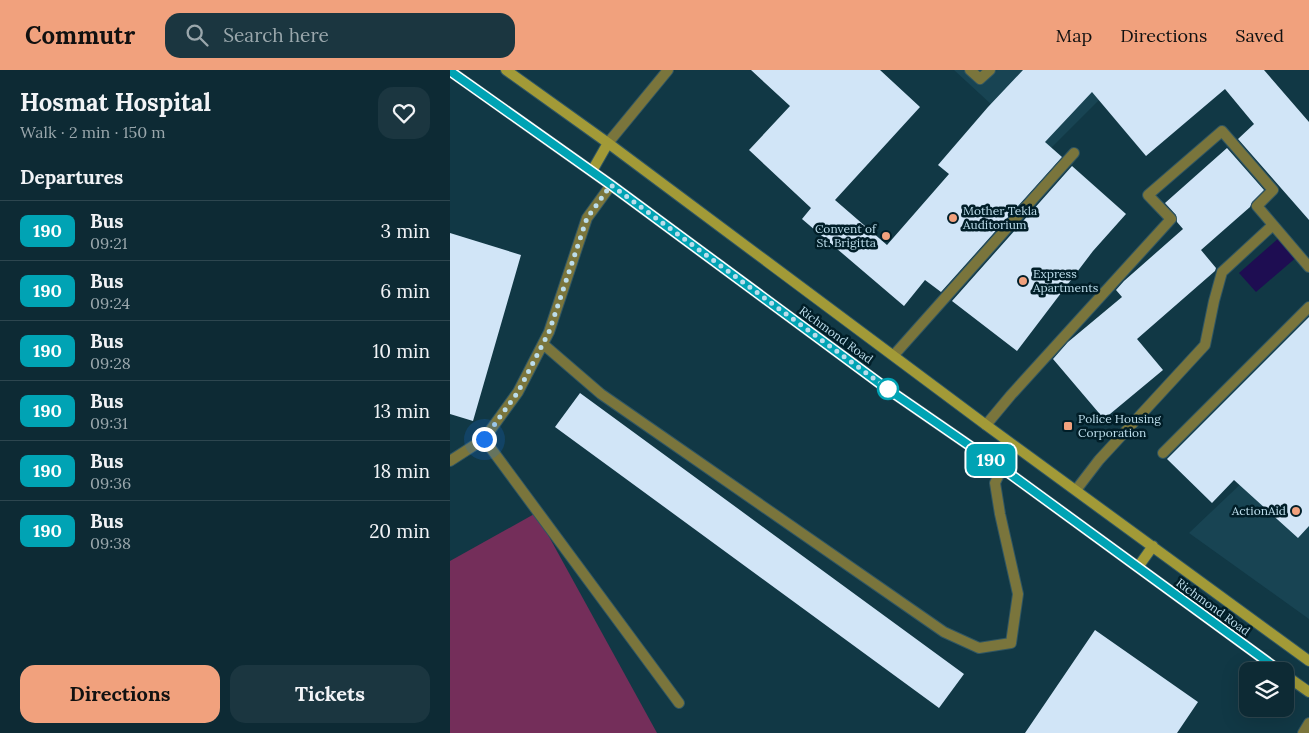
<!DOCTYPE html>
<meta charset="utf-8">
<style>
:root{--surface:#0d2a34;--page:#1b3640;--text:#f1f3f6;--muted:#9aa7ac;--line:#2d464f;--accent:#f1a17d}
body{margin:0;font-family:Lora,serif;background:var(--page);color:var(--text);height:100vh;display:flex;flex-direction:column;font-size:19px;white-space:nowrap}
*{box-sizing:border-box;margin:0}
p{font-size:16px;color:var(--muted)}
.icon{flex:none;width:28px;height:28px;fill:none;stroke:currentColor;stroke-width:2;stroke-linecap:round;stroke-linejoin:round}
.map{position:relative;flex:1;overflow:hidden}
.panel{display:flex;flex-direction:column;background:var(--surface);width:450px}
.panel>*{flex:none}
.badge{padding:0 10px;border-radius:8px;font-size:18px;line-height:32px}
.buttons{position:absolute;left:789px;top:592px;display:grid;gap:10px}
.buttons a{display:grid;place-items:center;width:55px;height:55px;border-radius:10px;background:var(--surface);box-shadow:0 5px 20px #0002,0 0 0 1px var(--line);font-size:25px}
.you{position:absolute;width:25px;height:25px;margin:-12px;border:4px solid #fff;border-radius:50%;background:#1a73e8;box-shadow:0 0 0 8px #1a73e833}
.map>.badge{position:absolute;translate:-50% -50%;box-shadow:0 0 0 2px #fff}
h2{padding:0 20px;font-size:19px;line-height:45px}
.round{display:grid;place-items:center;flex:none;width:52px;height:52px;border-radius:15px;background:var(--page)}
.head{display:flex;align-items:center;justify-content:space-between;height:85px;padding:0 20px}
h1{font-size:24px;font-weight:800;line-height:38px}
.cta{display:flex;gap:10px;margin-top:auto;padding:10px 20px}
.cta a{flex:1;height:58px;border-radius:15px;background:var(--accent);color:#111;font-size:20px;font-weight:800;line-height:58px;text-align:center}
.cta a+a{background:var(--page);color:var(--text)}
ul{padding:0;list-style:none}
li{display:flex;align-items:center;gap:15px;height:60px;padding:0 20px;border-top:1px solid var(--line)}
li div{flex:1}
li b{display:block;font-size:19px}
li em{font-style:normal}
li .badge{min-width:55px;font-weight:700;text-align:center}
header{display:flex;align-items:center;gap:30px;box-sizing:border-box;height:70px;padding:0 25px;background:var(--accent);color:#111}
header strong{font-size:24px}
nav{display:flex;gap:28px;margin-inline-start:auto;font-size:18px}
.search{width:350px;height:45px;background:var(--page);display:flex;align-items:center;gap:12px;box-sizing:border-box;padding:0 18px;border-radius:15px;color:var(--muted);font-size:19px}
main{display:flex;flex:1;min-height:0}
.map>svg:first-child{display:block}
.built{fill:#184453}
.green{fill:#742e5a}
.water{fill:#1e0d52}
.building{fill:#d1e5f7}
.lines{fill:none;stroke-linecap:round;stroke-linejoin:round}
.lane-casing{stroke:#305663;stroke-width:12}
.street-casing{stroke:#305663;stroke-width:12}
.secondary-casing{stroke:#305663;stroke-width:12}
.lane{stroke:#7a753c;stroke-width:10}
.street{stroke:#7a753c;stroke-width:10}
.secondary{stroke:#a29a37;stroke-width:10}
.line-casing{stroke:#fff;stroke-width:11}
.line{stroke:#00a3b4;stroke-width:8}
.walk{stroke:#bcddeb;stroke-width:5;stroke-dasharray:0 9}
.poi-dot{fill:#f1a17d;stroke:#011e28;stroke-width:2}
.stop-dot{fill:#fff;stroke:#00a3b4;stroke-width:2.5}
.labels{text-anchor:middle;stroke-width:5;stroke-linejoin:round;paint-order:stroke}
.poi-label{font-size:12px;fill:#bcddeb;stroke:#011e28;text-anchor:start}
.street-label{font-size:12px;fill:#bcddeb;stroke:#011e28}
</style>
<header>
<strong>Commutr</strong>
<div class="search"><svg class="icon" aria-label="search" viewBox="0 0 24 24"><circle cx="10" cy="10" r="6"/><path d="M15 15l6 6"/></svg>Search here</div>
<nav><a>Map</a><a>Directions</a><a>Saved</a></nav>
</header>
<main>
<section class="panel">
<div class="head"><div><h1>Hosmat Hospital</h1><p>Walk · 2 min · 150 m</p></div><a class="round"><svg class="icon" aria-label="heart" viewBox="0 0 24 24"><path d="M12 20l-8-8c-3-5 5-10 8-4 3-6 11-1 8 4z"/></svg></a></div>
<h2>Departures</h2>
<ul>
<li><span class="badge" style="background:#00a3b4;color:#fff">190</span><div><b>Bus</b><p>09:21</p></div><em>3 min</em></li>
<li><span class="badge" style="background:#00a3b4;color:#fff">190</span><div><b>Bus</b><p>09:24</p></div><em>6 min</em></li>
<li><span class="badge" style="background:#00a3b4;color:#fff">190</span><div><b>Bus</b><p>09:28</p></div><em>10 min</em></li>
<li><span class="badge" style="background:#00a3b4;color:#fff">190</span><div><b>Bus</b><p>09:31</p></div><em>13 min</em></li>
<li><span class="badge" style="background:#00a3b4;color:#fff">190</span><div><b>Bus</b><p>09:36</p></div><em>18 min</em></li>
<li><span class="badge" style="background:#00a3b4;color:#fff">190</span><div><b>Bus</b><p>09:38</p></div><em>20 min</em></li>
</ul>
<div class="cta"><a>Directions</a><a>Tickets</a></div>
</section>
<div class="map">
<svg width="859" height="663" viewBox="0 0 859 663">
<rect width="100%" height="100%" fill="#113845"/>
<path class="built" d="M504 0H679L595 84Z
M859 349V549L739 463Z"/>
<path class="green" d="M86 443 207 663H0V491Z"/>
<path class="water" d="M831 166 848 186 806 222 789 203Z"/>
<path class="building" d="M301 0H430L470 37 385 130 437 175 499 104 488 95 538 37 573 0H814L859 52V150L788 69 804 54 775 19 696 86 642 22 595 72 612 87 491 222 475 210 454 236 352 149 361 138 299 80 340 36Z
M777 78 814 120 802 132 800 137 751 180 766 198 765 201 687 269 713 300 654 349 603 289 618 272 672 227 666 220 674 211 733 159 727 152 726 145 715 133Z
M622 96 676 144 643 181 567 281 502 231Z
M0 163 71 185 23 351 0 344Z
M859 247V456L848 468 784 410 762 433 717 389Z
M130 323 514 604 489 638 105 357Z
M645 560 748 632 727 663H575Z"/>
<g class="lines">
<defs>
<path id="lane" d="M520 0 530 9 540 0
M93 274 151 324 494 562 529 578 561 573 568 524 550 444 545 413 552 398
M444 285 624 83
M536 355 561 325 721 149 698 125 772 61 823 120 807 136 859 197
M34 369 229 633
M713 383 859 237
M0 391 34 369 68 322 99 262 137 148 161 115
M626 420 649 390 755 275 764 231 772 202 823 155
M853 663 859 653"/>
<path id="street" d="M158 73 218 0"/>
<path id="secondary" d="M56 0 158 73 536 355 859 591
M0 1 161 115 436 318 552 398 830 601
M142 101 158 73
M688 497 703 476
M835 605 859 622"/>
</defs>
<use href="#lane" class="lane-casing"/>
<use href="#street" class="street-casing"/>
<use href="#secondary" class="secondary-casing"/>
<use href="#lane" class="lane"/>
<use href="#street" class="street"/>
<use href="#secondary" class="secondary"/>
</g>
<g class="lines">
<defs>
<path id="line" d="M0 1 161 115 436 318 552 398 830 601"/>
</defs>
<use href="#line" class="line-casing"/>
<use href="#line" class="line"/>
<path class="walk" d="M34 369 68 322 99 262 137 148 161 115 438 319"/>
</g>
<g class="poi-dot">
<circle cx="503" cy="148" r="5"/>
<circle cx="436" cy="166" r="5"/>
<circle cx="573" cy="211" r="5"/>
<rect x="613" y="351" width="10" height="10" rx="2.5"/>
<circle cx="846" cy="441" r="5"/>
</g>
<circle class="stop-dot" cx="438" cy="319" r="10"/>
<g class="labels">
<g class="poi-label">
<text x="513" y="145">Mother Tekla<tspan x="513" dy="14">Auditorium</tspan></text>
<text x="426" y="163" text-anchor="end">Convent of<tspan x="426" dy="14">St. Brigitta</tspan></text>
<text x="583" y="208">Express<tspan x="583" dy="14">Apartments</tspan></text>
<text x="628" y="353">Police Housing<tspan x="628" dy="14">Corporation</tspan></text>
<text x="836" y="445" text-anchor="end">ActionAid</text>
</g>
<g class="street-label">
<text transform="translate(386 265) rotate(36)" y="4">Richmond Road</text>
<text transform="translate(763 537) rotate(36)" y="4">Richmond Road</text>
</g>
</g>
</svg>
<div class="buttons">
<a><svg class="icon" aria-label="layers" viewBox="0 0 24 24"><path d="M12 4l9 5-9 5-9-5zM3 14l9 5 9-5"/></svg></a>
</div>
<div class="you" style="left:34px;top:369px"></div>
<b class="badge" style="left:541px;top:390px;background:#00a3b4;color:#fff">190</b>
</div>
</main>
